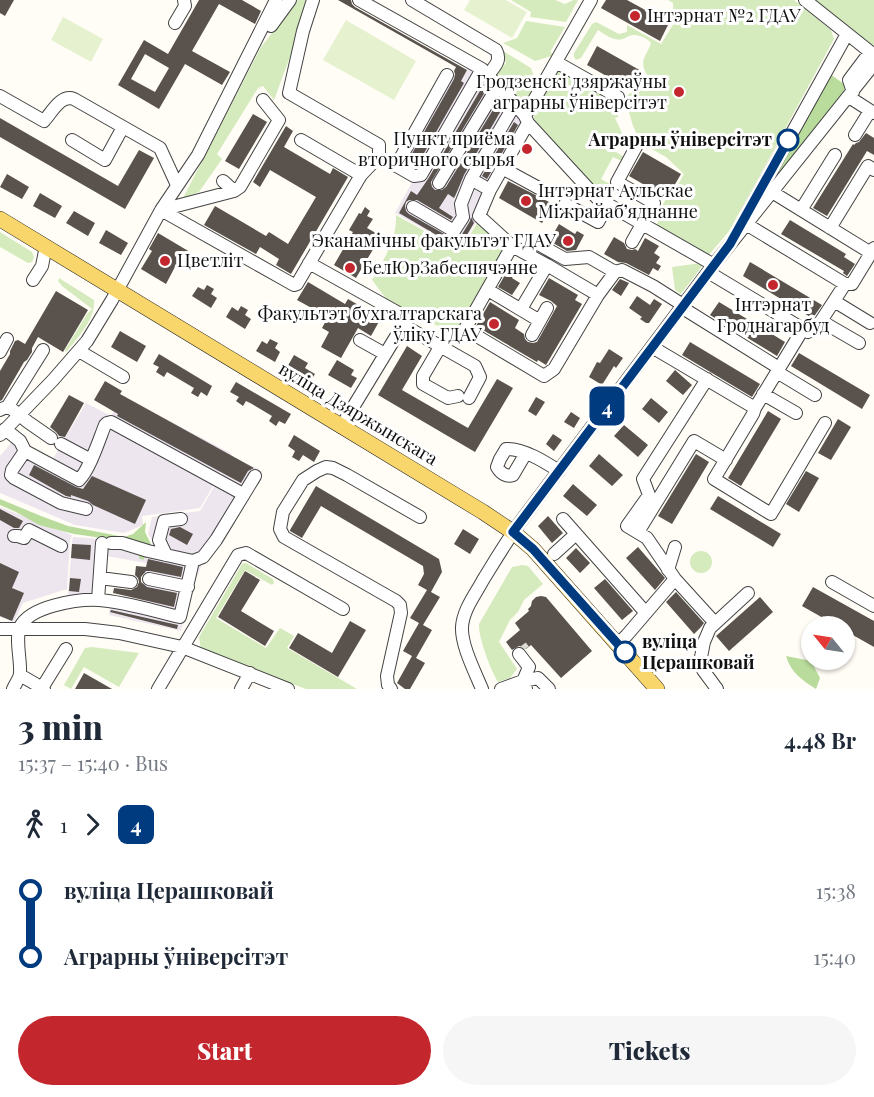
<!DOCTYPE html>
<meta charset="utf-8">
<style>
:root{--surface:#fff;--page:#f6f6f7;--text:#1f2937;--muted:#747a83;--accent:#c4262e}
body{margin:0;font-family:"Playfair Display",serif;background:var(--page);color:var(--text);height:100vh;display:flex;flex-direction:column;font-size:22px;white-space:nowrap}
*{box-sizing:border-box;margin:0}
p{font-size:20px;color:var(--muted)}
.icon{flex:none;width:33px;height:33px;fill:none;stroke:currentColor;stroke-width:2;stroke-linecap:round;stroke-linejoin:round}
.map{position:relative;height:689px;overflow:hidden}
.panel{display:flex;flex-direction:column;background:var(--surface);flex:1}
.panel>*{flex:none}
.badge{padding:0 12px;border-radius:9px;font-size:21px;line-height:39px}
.needle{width:39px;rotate:300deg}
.tools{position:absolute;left:801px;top:616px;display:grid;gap:12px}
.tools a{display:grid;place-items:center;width:54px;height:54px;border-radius:50%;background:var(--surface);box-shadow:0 2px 4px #0004;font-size:30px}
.map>.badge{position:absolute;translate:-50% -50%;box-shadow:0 0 0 3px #fff}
.legs{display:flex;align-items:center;gap:9px;height:66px;padding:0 18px;font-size:20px}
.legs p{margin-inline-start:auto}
.summary{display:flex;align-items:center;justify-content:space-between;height:102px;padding:0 18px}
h1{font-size:33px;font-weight:800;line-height:45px}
.primary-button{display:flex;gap:12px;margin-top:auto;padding:12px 18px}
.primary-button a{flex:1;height:69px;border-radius:36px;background:var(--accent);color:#fff;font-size:24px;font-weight:800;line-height:69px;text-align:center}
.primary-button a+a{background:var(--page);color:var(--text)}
ul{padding:0 18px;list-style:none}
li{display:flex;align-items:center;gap:21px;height:66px;font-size:22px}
li i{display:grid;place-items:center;width:9px;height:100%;margin:0 8px;background:currentColor}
li i::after{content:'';width:15px;height:15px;margin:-8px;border:4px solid;border-radius:50%;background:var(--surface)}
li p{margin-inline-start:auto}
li:first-child i{background:linear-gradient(#0000 50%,currentColor 0)}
li:last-child i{background:linear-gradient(currentColor 50%,#0000 0)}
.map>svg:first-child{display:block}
.industrial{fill:#eee6ef}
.green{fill:#d5ebbd}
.forest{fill:#b9dc9c}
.pitch{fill:#e6f2cf}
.building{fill:#5a524d;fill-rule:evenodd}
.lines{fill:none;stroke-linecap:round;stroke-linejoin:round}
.minor-tunnel{stroke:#dbdad3;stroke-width:12;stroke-dasharray:12 6;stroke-linecap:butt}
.minor-casing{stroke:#444;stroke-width:14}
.major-casing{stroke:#222;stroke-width:16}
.minor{stroke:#fff;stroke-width:12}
.major{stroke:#f9d66b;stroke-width:15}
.line-1-casing{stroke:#fff;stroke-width:14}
.line-1{stroke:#003b80;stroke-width:9}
.poi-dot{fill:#c4262e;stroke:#fff;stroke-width:2}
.stop-1-dot{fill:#fff;stroke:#003b80;stroke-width:3}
.labels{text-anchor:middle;stroke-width:6;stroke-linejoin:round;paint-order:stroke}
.poi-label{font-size:18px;fill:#111;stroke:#fff;text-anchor:start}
.stop-label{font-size:18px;font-weight:bold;fill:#111;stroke:#fff;text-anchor:end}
.street-label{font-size:18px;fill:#111;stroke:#fff}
</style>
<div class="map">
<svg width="874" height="689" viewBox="0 0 874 689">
<rect width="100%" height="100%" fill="#fffdf5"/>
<path class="industrial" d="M469 66 479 71 521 119 522 125 473 217 477 220 458 252 448 245 449 243 395 213 416 175 393 161 445 70 459 78 466 72Z
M123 396 232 454 200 508 142 516 143 525 124 533 75 525 0 493V456L12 442 51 462 86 403 111 416Z
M232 456 263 472 239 509 241 512 218 544 198 557 188 553 157 548 148 534 152 517 200 511Z
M0 507 72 535 70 541 67 589 23 603 14 622 0 617Z
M73 537 102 539 96 595 68 596 72 542Z
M107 542 203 562 191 591 181 631 109 615 111 599 139 602 146 563 106 556Z"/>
<path class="green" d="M298 0H311L274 100 263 86 258 88 217 154 222 159 199 192 183 198 261 47Z
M511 0H555L565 4 573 0H578L566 22 530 17 531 12Z
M668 0H794L831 30 834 39 730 230 708 256 662 232 657 225 661 208 666 199 669 200 684 174 666 157 641 143 633 126 625 98 630 93H636L647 75C638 60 647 56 651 43 647 38 636 33 629 36 624 38 622 41 615 39 609 38 603 33 598 30L581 58 576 60 574 57V53L592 24 596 22 619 34 627 32V25L661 44 674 23 673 3Z
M813 0H874V45L869 44Z
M526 21 565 27 550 52 555 55 535 61 503 43 517 38Z
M503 51 531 68 537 87 525 111 495 76 506 63Z
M560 70 601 94 607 102 618 108V117L615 118 622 133 613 150 624 157 622 161 613 157 601 179 610 184 605 195 599 193 535 123 534 116 536 110 558 71Z
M396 215 446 243 447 246 459 253 479 220 509 247 459 336 423 319 388 301 372 280C384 259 397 240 396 215Z
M0 232 32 252 34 257 32 262 28 263 0 247Z
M701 263 703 265 681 294 675 290 672 267Z
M59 278 94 300C96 318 77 339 66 352L65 350 87 314 92 309 62 286 58 281Z
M690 562a11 11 0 1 1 22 0a11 11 0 1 1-22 0Z
M246 563 273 579 274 583 272 585 245 570 216 618 266 648 280 628 294 636 287 648 357 689H306L201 650 199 637 242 564Z
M522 565 528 566 543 584 524 600 518 612 510 620 499 642 517 669 510 678 498 682C491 671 478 637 479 624L512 567Z
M92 647 139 653 119 687 84 667 71 689 64 685 85 648Z"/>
<path class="forest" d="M830 74 844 84 845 96 780 178 775 177 773 174Z
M0 499 41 516 68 526 124 537 133 534 146 522 145 532 152 546 143 560 139 558V553L123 541 74 534 39 525 16 512 0 505Z
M786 656 811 661 820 678 816 689C802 680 791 673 786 656Z"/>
<path class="pitch" d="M470 0H506L527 12 512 38 464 10Z
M63 17 103 39 91 62 51 40Z
M346 20 416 61 394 100 323 60Z"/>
<path class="building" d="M0 0H14L5 16 0 13Z
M199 0H242L261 11 255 24 219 4 192 51 230 72 222 85 185 64 159 109 118 85 144 40 168 54ZM145 54 169 68 155 92 131 79Z
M338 0H351L352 4 355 7 467 70 461 81 464 83 419 162 410 157 454 79 455 74 454 71 456 67Z
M606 0H627L669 23 660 41 601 8Z
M597 46 643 72 633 91 587 65Z
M484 84 488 87 431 182 432 187 435 190H442L446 187 499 100 503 103 501 106 503 107 464 175 456 194 454 198 448 194 439 208 453 217 451 220 417 200H409L406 202 405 206 406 211 409 214 453 239 461 236 470 221 471 217 474 223 458 250 449 245 450 243 399 213 411 191 417 195 428 179Z
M253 114 267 122 239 169 225 161Z
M0 118 118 186 139 150 154 158 125 209 0 137Z
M514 122 518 125 487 179 482 176Z
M286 126 293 131 284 147 330 174 333 168 348 177 291 274 276 265 279 259 260 247 256 254 204 225 215 206 266 236 269 232 288 244 316 197 270 170 260 187 253 182Z
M866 133 874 138V155L867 151 827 216 813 208 853 144 854 145 856 143 859 142Z
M643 152 681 174 667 198 629 176Z
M7 174 29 187 22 199 0 187Z
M508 181 553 204 542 223 499 198Z
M40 193 62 206 55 218 33 206Z
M365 207 370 211 367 216 373 219 367 228 381 236 356 278 334 265 353 232 349 230 359 213 361 214Z
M74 211 95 223 88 236 66 223Z
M790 220 846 254 844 257 855 264 847 276 843 273 844 271 781 234Z
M559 224 575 234 577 231 584 235 576 250 567 251 553 243 559 233 555 231Z
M106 230 128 243 121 255 99 243Z
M158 233 190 252 180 268 176 265 166 284 141 269 152 251 149 249Z
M614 237 624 243 627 249 632 250 635 249 638 251 645 238 659 246 654 253 660 257 656 263 661 266 658 271 653 268 649 275 626 263 618 262 604 254Z
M513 261 519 265 512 278 520 283 512 295 498 287Z
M750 262 822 305 815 315 812 318 743 276Z
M549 278 578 295 575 300 582 304 546 365 538 360 537 362 476 326 490 302 519 320 515 328 524 334 525 339 528 342 533 343 537 342 557 306 551 301 539 295Z
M620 279 629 283 621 296 612 290Z
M308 282 345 304 348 299 381 318 371 336 358 328 341 358 321 347 329 332 322 328 328 317 297 300Z
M207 285 214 289 211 294 217 298 211 308 192 296 198 287 204 290Z
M56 291 88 310 63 352 38 337 32 348V352L27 360 24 362 2 400 0 401V371L10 354V351L15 341 18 340 25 344Z
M637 296 650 305 654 299 662 304 649 323H646L640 319 642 317 629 308Z
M719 302 785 342 777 356 710 315Z
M241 306 248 310 245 315 251 319 245 329 226 317 232 307 238 311Z
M120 331 146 346 137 362 111 347Z
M270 339 278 343 275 348 280 352 275 362 256 351 262 341 267 344Z
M690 342 760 384 752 397 682 355Z
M407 346 422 356 402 390 468 428 497 379 513 388 475 452 378 395Z
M609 349 623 358 616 368 614 366 602 385 589 377 597 362 600 363Z
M799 353 870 395 862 409 791 366Z
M159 354 212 386 207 396 201 392 198 397 191 393 194 388 167 372 164 377 156 372 159 367 153 364Z
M294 355 308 363 305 368 315 374 309 383 286 369Z
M337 360 354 370 351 375 357 378 351 388 328 375Z
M675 370 692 385 683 395 666 381Z
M105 381 122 391 120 394 254 468 248 471 241 483 117 416 118 414 94 400Z
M236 382 291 414 285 424 279 421 276 426 269 421 272 416 252 404 246 401 243 406 236 401 239 397 230 392Z
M69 395 84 403 65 437 59 436 56 432 50 427Z
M536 397 545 402 536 416 528 411Z
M651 398 668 412 659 423 642 409Z
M768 411 781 419 741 486 728 478Z
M571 412 580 418 574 428 564 422Z
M838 419 851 427 831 460 818 453Z
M624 425 648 445 638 457 614 436Z
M553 434 562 440 554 451 546 444Z
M294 435 320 451 314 462 303 455 299 461 292 457 295 451 288 446Z
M599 454 623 475 612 486 589 466Z
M696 454 709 462 672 524 658 516Z
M34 465 76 487 83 489 92 476 146 500 135 524 93 505 88 501 71 495V497L66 496 29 475Z
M806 471 819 478 799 512 786 504Z
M573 484 597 505 587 516 563 496Z
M316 486 439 559 442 572 431 592 440 597 423 625 432 630 416 658 425 663 410 689H405L397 683 412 656 403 651 419 623 410 618 427 590 418 585 424 574 423 566 321 506 302 538 290 531V530Z
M718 496 781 534 773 547 710 509Z
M0 509 23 521 19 528H14L0 520Z
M548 516 563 533 552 543 538 526Z
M180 527 193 534 187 545 169 535 171 529Z
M463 529 479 539 470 554 454 544Z
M72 544 91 545 90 560 71 558Z
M638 547 665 578 655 590 626 558Z
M576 548 590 563 580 573 566 558Z
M148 559 183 567 181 577 150 571H146L141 577V582L147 587 177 593 174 607 113 593 114 588 131 590 137 587 139 582 138 578 135 575 136 566 146 567Z
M0 563 19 572 12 588 24 593 12 621 0 616Z
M245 571 260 580 241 611 274 631 265 646 218 617Z
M70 578 81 579 79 592 69 591Z
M605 579 633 611 622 620 594 588Z
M813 587 874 621V647L844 630V627H839L802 606Z
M676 592 704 623 701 627 694 634 666 602Z
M541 596 546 597 592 651 561 678 531 645 526 649 519 646 512 650 506 642 520 630 515 623 529 611 528 609 531 606 532 601 536 597Z
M760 597 773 612 729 651 716 636Z
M111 610 178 625 177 629 110 612Z
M350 621 366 630 338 677 289 648 298 633 332 653Z
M84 673 112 689H75Z"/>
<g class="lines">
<path class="minor-tunnel" d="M521 646 524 650"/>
<defs>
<path id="minor" d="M313 0 303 31 289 93 379 145V156
M359 0 482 69 515 104 525 116 528 123 597 198 714 265
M412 0 496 50C502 61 494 67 488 75
M805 0 874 55
M175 23 185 6 184 0
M271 26 290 0
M556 62 618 97
M853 92 849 80 870 52
M0 96 44 121C52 112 61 94 74 99L160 148 177 185
M849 97 874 113
M525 116 591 0
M855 135 870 111
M72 140 105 160 123 127
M396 166 447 75
M502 168 546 192
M361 175 379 156 414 176 421 175 482 69
M471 179 515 104
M439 183 498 86
M234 191 240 187 279 120 263 100
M772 192 871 253
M565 204 598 222 608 204
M413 207 454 231 463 217 461 204 471 179 490 190
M161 210 287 281 294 285 297 284 361 175 301 140
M161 210 234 191 223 181
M801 210 835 155
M747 214 847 34
M746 224 845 284 821 321 808 332 803 329
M830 228 868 166 874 170
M632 242 654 203 617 182 637 145
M540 245 565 259 589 257 615 272 622 270 653 286 683 305
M512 246 479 216 490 190 528 123
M309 263 404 316 403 325
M33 280 42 266 46 246
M845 284H852L874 248
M488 290 540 321
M598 295 547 265 512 246 465 329 544 376 554 369 598 295 615 272
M834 301 870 323
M681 307 779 368
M521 309 547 265
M821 321 859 343
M532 335 547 308
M360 340 385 354
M440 347 423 376V384L448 398 458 396
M652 347 755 408 803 329 708 272
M79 351 123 377
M0 352 7 339
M777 372 815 395
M707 379 643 479 649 495 627 526 647 538 675 579 715 623
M763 394 796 413
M8 406 43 350
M755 408 753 414 714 479 771 514 825 423
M0 410 8 406 28 422 51 438
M341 427 403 325 475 366 480 377 469 398
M5 429 20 441 25 451 79 480C90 469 99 440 105 425L107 423 111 422 243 494
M0 435 53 380 87 341 112 300 161 210 198 155 276 0
M61 444 91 460
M25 451 12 470 11 475 14 478 61 503 86 509
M526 453 513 475C507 477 501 474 497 467L500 459 506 449C523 448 545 462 559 471
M563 519 646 613
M638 532 694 441 726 460
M14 536H18L24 538 29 530 61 546
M111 543H122L148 551 193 561 203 557 216 540 255 476
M554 554 576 534
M166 555 159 540 164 521 181 519
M668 570 675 547
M100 578 131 582
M149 579 188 587
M832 582 874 606
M98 600 102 543
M0 629H85L119 633 182 647 288 689
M618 644 627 635 675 579
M519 654 529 667 523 681
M20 675 44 689
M523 681 538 678 549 689
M42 688 66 649
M13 689C15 684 20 678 20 673 21 660 15 639 20 627 30 606 77 599 99 600 126 602 154 611 180 617L193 561
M158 689 238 555 246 553 343 609
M241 689 250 673
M391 689 388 685 387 676 401 613 400 605 396 601 284 537 280 529 283 512 303 480 317 471 326 467 333 468 347 475 420 517
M482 689C475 672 461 645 462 627 463 610 475 595 483 580 496 559 509 537 524 517L708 272 874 64
M501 689 523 681 526 689
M717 689 703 670 701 657 704 642 710 628 748 593"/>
<path id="major" d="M0 219 483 512 513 532 533 549 657 689"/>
</defs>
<use href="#minor" class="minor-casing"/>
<use href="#major" class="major-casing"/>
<use href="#minor" class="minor"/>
<use href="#major" class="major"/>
</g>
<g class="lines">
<defs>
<path id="line-1" d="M625 652 533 549 513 532 730 244 788 140"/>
</defs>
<use href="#line-1" class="line-1-casing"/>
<use href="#line-1" class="line-1"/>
</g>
<g class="poi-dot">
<circle cx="635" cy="16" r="6"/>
<circle cx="679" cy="92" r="6"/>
<circle cx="527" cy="149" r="6"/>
<circle cx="526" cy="201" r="6"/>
<circle cx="568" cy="241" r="6"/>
<circle cx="165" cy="261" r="6"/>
<circle cx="350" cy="268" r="6"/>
<circle cx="773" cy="285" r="6"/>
<circle cx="494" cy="324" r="6"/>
</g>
<g class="stop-1-dot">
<circle cx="788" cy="140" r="10"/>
<circle cx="625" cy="652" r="10"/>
</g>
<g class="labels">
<g class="poi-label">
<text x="647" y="22">Інтэрнат №2 ГДАУ</text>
<text x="667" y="88" text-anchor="end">Гродзенскі дзяржаўны<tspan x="667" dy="21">аграрны ўніверсітэт</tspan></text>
<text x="515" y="145" text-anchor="end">Пункт приёма<tspan x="515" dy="21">вторичного сырья</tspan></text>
<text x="538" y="197">Інтэрнат Аульскае<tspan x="538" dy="21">Міжрайабʼяднанне</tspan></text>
<text x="556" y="247" text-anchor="end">Эканамічны факультэт ГДАУ</text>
<text x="177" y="267">Цветліт</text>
<text x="362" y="274">БелЮрЗабеспячэнне</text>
<text x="773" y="311" text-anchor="middle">Інтэрнат<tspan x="773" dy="21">Гроднагарбуд</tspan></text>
<text x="482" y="320" text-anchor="end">Факультэт бухгалтарскага<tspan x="482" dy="21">ўліку ГДАУ</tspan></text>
</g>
<g class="stop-label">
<text x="772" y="146">Аграрны ўніверсітэт</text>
<text x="642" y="648" text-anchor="start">вуліца<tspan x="642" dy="21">Церашковай</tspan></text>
</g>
<g class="street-label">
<text transform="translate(358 414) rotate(31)" y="6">вуліца Дзяржынскага</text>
</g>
</g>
</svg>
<div class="tools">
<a><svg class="needle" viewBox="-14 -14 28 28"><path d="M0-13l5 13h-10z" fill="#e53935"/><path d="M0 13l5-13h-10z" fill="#747a83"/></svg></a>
</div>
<b class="badge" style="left:607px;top:406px;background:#003b80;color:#fff">4</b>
</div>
<section class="panel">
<div class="summary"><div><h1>3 min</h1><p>15:37 – 15:40 · Bus</p></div><b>4.48 Br</b></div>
<div class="legs"><svg class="icon" aria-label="walk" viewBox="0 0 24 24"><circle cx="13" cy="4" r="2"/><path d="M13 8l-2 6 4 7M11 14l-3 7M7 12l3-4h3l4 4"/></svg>1<svg class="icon" aria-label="forward" viewBox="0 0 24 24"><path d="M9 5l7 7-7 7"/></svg><b class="badge" style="background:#003b80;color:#fff">4</b></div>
<ul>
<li><i style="color:#003b80"></i><b>вуліца Церашковай</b><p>15:38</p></li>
<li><i style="color:#003b80"></i><b>Аграрны ўніверсітэт</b><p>15:40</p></li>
</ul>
<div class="primary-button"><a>Start</a><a>Tickets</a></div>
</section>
